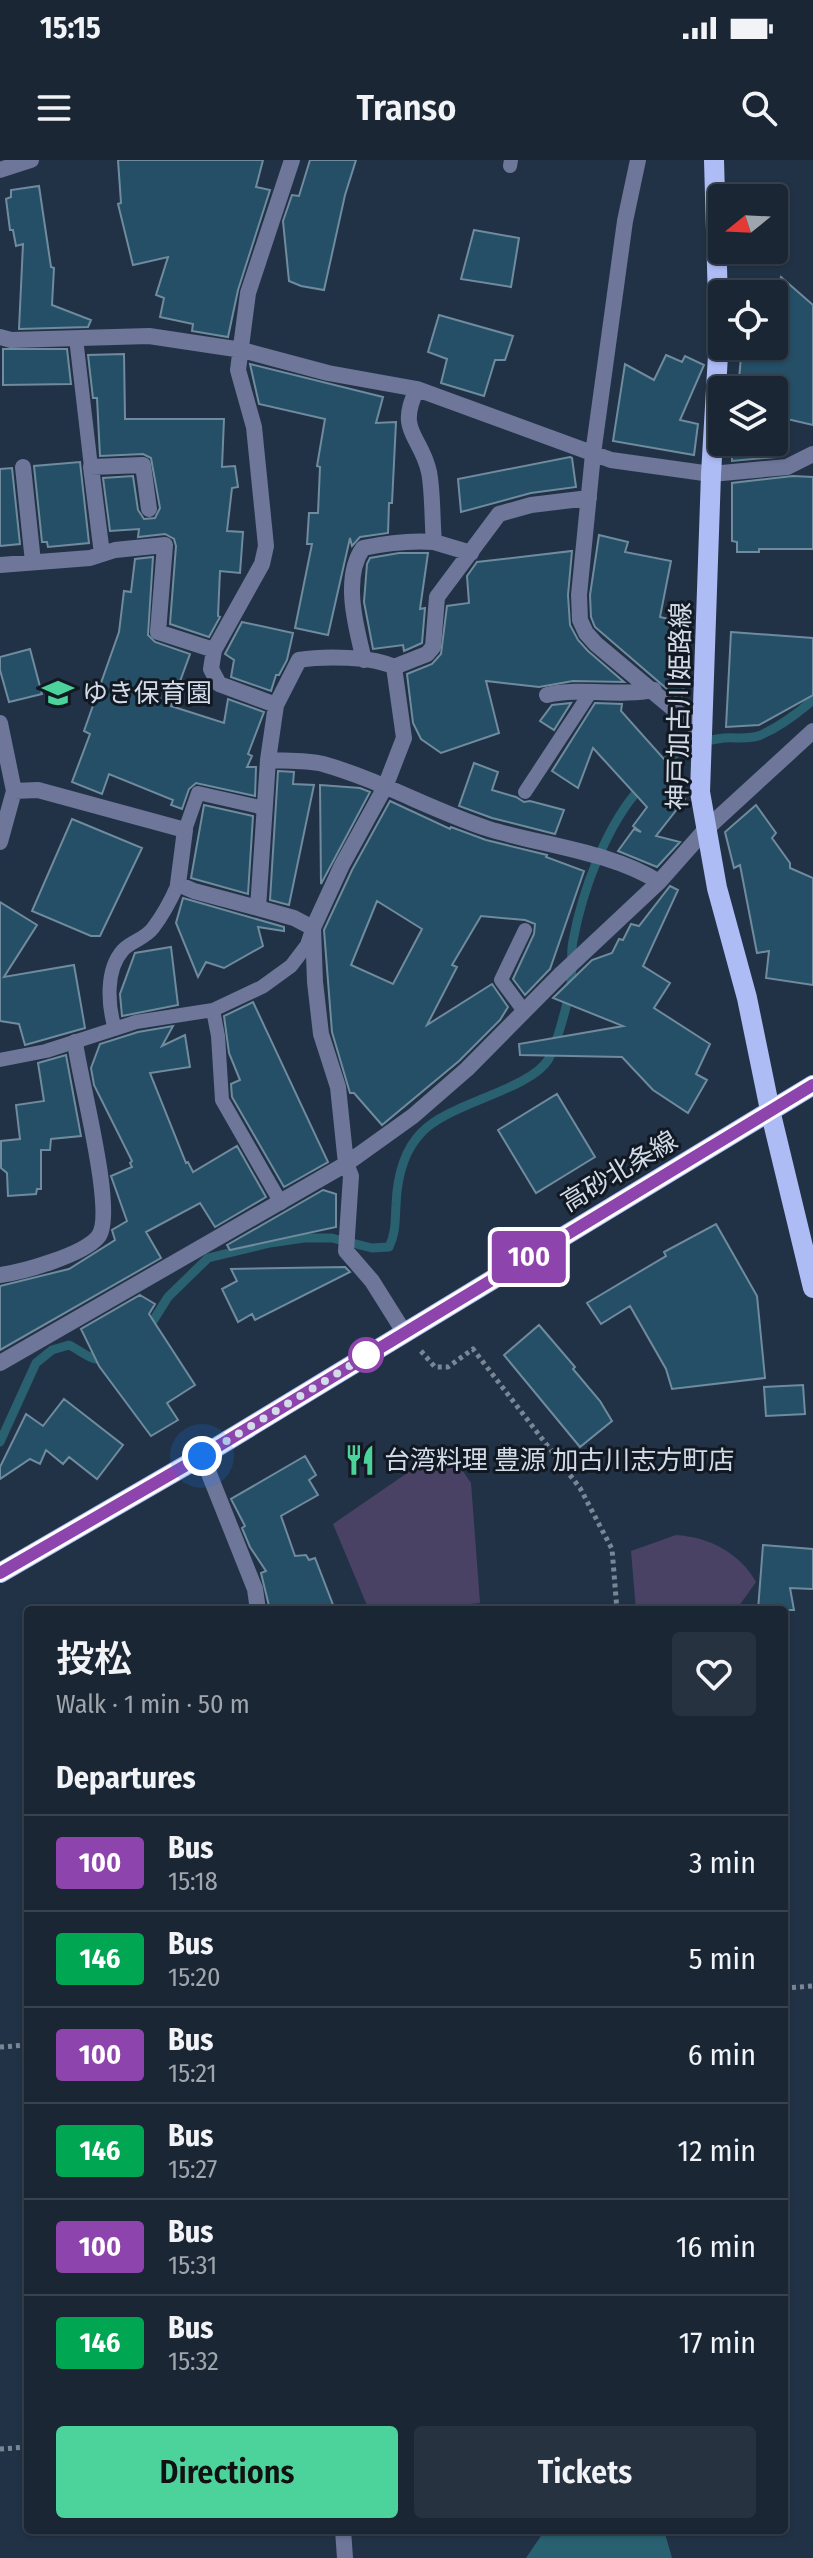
<!DOCTYPE html>
<meta charset="utf-8">
<style>
:root{--surface:#1a2634;--page:#273240;--text:#f1f3f6;--muted:#9fa5ac;--line:#38434f;--accent:#4cd39b}
body{margin:0;font-family:"Fira Sans Condensed","Noto Sans JP",sans-serif;background:var(--page);color:var(--text);height:100vh;display:flex;flex-direction:column;font-size:30px;white-space:nowrap}
*{box-sizing:border-box;margin:0}
p{font-size:26px;color:var(--muted)}
.icon{flex:none;width:44px;height:44px;fill:none;stroke:currentColor;stroke-width:2;stroke-linecap:round;stroke-linejoin:round}
.map{position:relative;flex:1;overflow:hidden}
.side{position:absolute;left:24px;top:1446px;width:764px;height:928px;display:flex;flex-direction:column;background:var(--surface);border-radius:8px;box-shadow:0 2px 6px #0004,0 0 0 2px var(--line)}
.side>*{flex:none}
.badge{padding:0 16px;border-radius:6px;font-size:28px;line-height:52px}
.needle{width:52px;rotate:252deg}
.buttons{position:absolute;left:708px;top:24px;display:grid;gap:16px}
.buttons a{display:grid;place-items:center;width:80px;height:80px;border-radius:8px;background:var(--surface);box-shadow:0 2px 6px #0004,0 0 0 2px var(--line);font-size:40px}
.you{position:absolute;width:40px;height:40px;margin:-20px;border:6px solid #fff;border-radius:50%;background:#1a73e8;box-shadow:0 0 0 12px #1a73e833}
.map>.badge{position:absolute;translate:-50% -50%;box-shadow:0 0 0 4px #fff}
h2{padding:0 32px;font-size:30px;line-height:72px}
.round{display:grid;place-items:center;flex:none;width:84px;height:84px;border-radius:8px;background:var(--page)}
.head{display:flex;align-items:center;justify-content:space-between;height:136px;padding:0 32px}
h1{font-size:38px;font-weight:600;line-height:60px}
.button{display:flex;gap:16px;margin-top:auto;padding:16px 32px}
.button a{flex:1;height:92px;border-radius:8px;background:var(--accent);color:#111;font-size:32px;font-weight:600;line-height:92px;text-align:center}
.button a+a{background:var(--page);color:var(--text)}
ul{padding:0;list-style:none}
li{display:flex;align-items:center;gap:24px;height:96px;padding:0 32px;border-top:2px solid var(--line)}
li div{flex:1}
li b{display:block;font-size:30px}
li em{font-style:normal}
li .badge{min-width:88px;font-weight:700;text-align:center}
.status{display:flex;justify-content:space-between;align-items:center;height:56px;padding:0 40px;background:var(--surface);direction:ltr}
.status svg{height:22px;fill:currentColor}
header{display:flex;justify-content:space-between;align-items:center;height:104px;padding:0 32px;background:var(--surface);font-size:36px;font-weight:600}
.map>svg:first-child{display:block}
.green{fill:#494264}
.water{fill:#296170}
.lines{fill:none;stroke-linecap:round;stroke-linejoin:round}
.stream{stroke:#296170;stroke-width:9}
.building{fill:#244f67;stroke:#6f8b9d;stroke-width:2;fill-rule:evenodd}
.path{stroke:#798696;stroke-width:5;stroke-dasharray:4 4;stroke-linecap:butt}
.lane{stroke:#6e7699;stroke-width:14}
.street{stroke:#6e7699;stroke-width:16}
.primary{stroke:#aebcf6;stroke-width:20}
.line-casing{stroke:#fff;stroke-width:18}
.line{stroke:#8e44ad;stroke-width:12}
.walk{stroke:#d2dce9;stroke-width:8;stroke-dasharray:0 14.4}
.stop-dot{fill:#fff;stroke:#8e44ad;stroke-width:4}
.labels{text-anchor:middle;stroke-width:6;stroke-linejoin:round;paint-order:stroke}
.poi-label{font-size:26px;fill:#d2dce9;stroke:#121922;text-anchor:start}
.street-label{font-size:26px;fill:#d2dce9;stroke:#121922}
</style>
<div class="status"><b>15:15</b><svg viewBox="0 0 49 12"><path d="M0 12V9h3v3zM5 12V6h3v6zM10 12V3h3v9zM15 12V0h3v12zM26 1h20v11H26zM47 4h2v5h-2z"/></svg></div>
<header><svg class="icon" aria-label="menu" viewBox="0 0 24 24"><path d="M4 6h16M4 12h16M4 18h16"/></svg>Transo<svg class="icon" aria-label="search" viewBox="0 0 24 24"><circle cx="10" cy="10" r="6"/><path d="M15 15l6 6"/></svg></header>
<div class="map">
<svg width="813" height="2398" viewBox="0 0 813 2398">
<rect width="100%" height="100%" fill="#223246"/>
<path class="green" d="M456 1301 471 1323 480 1443 407 1450H369L333 1364 413 1309Z
M676 1375C709 1377 740 1393 756 1422L736 1450H636L631 1391Z"/>
<path class="water" d="M545 2370H664L672 2398H526Z"/>
<g class="lines">
<path class="stream" d="M657 609C674 591 698 581 724 578 736 577 748 580 761 575 779 567 798 553 813 540
M148 1169 168 1137 208 1098 270 1083 304 1078H332L372 1088 389 1087C396 1073 395 1060 396 1045 397 1019 403 991 422 972 449 943 529 930 548 900 556 887 569 839 571 823 573 809 570 795 573 781 582 731 607 663 642 626
M0 1282 36 1203 52 1190 69 1185C82 1191 92 1203 107 1198"/>
</g>
<path class="building" d="M118 0H263L256 27 270 30 238 130 228 177 192 171 193 164 160 157 164 138 156 135 168 97 133 105 118 44 121 43Z
M310 0H356L345 35 324 130 301 126 289 121 283 61 292 35 299 36Z
M39 26 51 107 54 108 52 145 91 160 88 167 19 169 23 84 16 86 13 70H10L6 39 11 37V30Z
M474 70 519 78 511 127 461 119Z
M781 117 813 145V265L774 256V230H738L741 197H749L750 187 774 186V143Z
M439 155 513 176 505 200H495L484 236 441 223 447 199 428 192Z
M3 189H67L71 224 3 225Z
M124 194 125 259H224L222 307 235 306 238 327 232 328 227 371 243 372 240 413 220 411 218 456 220 457 209 477 170 464 176 386 174 379 165 374 138 377 139 369 110 371 103 318 133 316 138 350 144 359 155 358 160 348 151 298 143 294 100 296 97 238H93L88 195Z
M666 195 682 202 685 196 704 205 680 260 698 264 694 295 613 281 625 204 654 220Z
M250 204 383 237 376 263 396 262 392 343H389L388 373 360 377 352 386 350 378 328 475 295 468 312 384H307L309 353H318L320 307 317 306 325 259 259 244Z
M732 282H777L776 297 732 301Z
M570 297 572 298 576 327 531 333 461 352 458 319Z
M80 302 89 383 48 387 47 382H42L34 306Z
M12 308 20 384 0 386V309Z
M793 316 813 317V389H759V392H737V382L732 381V323Z
M599 375 628 382 625 392 671 401 660 457 677 461 668 499 688 504 681 541 595 467 591 457 590 435Z
M572 391 568 435 570 465 578 480 588 491 624 522 573 521 539 527 486 521 499 573 441 593 421 579 413 563 407 514 432 504 441 494 447 446 469 443 467 416 477 402Z
M399 393H428L420 449 425 448 422 483 404 491 403 485 373 489 364 442 367 404 370 398Z
M153 397 148 475 155 482 190 494 171 546 224 563 228 539 264 552 248 594 252 596 247 607H256L255 636 196 623 189 629 182 649 171 645 173 640 109 614 102 634 72 622 90 574 84 571 119 472 124 431 131 432 135 399Z
M242 462 293 473 287 500 279 515H276L271 531 231 517 234 500 225 494Z
M731 472 813 478V535L759 565 726 567Z
M30 489 42 534 9 542 0 510V497Z
M571 543 554 570 540 561 552 545Z
M595 543 622 544 621 551 680 617 672 628 685 639 656 676 680 682 657 707 618 691 634 669 641 672 633 666 647 647 593 588 578 628 552 611Z
M474 603 498 612 492 630 516 637 524 642 530 641 564 650 555 674 492 658 459 646Z
M278 611 294 612 293 624 314 625 289 745 270 740Z
M320 625 360 628 370 632 321 724Z
M390 641 450 669 451 667 486 680 547 695 546 697 584 711 550 809 525 835 513 819 534 774 535 764 525 760 481 756 452 805 457 807 427 865 492 824 508 847 500 860 459 901 382 965 354 933H350L332 872 324 770 352 710ZM377 741 422 769 393 824 351 805Z
M204 645 253 656 248 734 191 718Z
M756 645 776 673 772 678 790 703V708L813 718V825L766 818 769 791 757 793 740 705 734 708 725 672Z
M72 659 142 688 100 776H91L32 751Z
M670 726 678 730 643 806 670 823 654 848 710 884 696 914 707 920 688 953 653 930 622 897 520 895 519 884 623 866 553 838 592 800 612 793 619 779 623 780 631 764 639 766Z
M183 738 284 767V771L258 767 263 786 224 808 206 802 198 817 176 763Z
M0 742 37 765 4 817 74 805 85 868 25 885 19 864 0 861Z
M171 787 178 845 122 856 120 834 135 793Z
M253 842 328 1002 284 1027 232 937 231 924 240 920 229 893 224 856Z
M173 866 162 886 185 875 190 907 150 913 186 1003 188 1002 193 1012 237 986 266 1037 215 1067 200 1043 146 1072 161 1098 0 1190V1126L69 1109 115 1080 112 1070 127 1061 111 1016 132 1007 130 1003 132 1001 94 925 91 908 100 884 138 872Z
M66 895 81 976 51 979 50 990H41V1029H37L36 1034 8 1036 7 1013 1 1008V981L20 979 16 945 44 941 38 903Z
M557 934 595 997 536 1033 498 970Z
M323 1030 336 1034V1067L230 1090 227 1085Z
M716 1064 757 1136 765 1218 672 1229 666 1209 630 1146 601 1164 587 1143 666 1096 664 1092Z
M345 1107 350 1112 255 1160 252 1154 238 1162 222 1129 237 1121 231 1109Z
M140 1135 155 1144 149 1154 195 1225 167 1243 178 1260 151 1276 99 1206 81 1169Z
M539 1165 575 1207 573 1209 600 1241 612 1261 580 1287 504 1195Z
M803 1225 805 1254 766 1256 764 1227Z
M64 1239 123 1285 97 1319 69 1297 63 1304 46 1290 40 1304 30 1299 0 1319V1307L26 1254 43 1266Z
M305 1296 316 1315 309 1320 318 1335 281 1356 295 1396 306 1395 309 1400 315 1398 335 1450H270L261 1413 266 1411 250 1387 242 1368 245 1366 231 1339Z
M763 1385 813 1389V1429L790 1428 794 1450H758Z"/>
<g class="lines">
<path class="path" d="M421 1191 435 1207H448L473 1189 580 1328 612 1389 617 1450
M784 1828 813 1826
M0 1887 28 1885
M0 2289 28 2287"/>
<path class="lane" d="M510 6 511 0
M76 178 91 307
M525 632 590 533
M185 670 198 633 264 648
M213 850 218 876 222 940 281 1043
M524 851 501 820 525 770
M115 869C108 846 105 810 123 790 131 781 145 779 153 768 163 755 171 740 178 724
M0 900 46 891 136 862 213 850 262 827 291 806 307 785 312 770"/>
<path class="street" d="M638 0 625 61 593 294 579 435 580 460 586 473 596 484 701 572
M0 10 31 0
M0 177 11 180 149 176 242 190 328 213 417 229 611 300 711 314 787 307 813 294
M417 229C396 272 421 275 429 312 433 332 432 362 434 382L471 393
M23 307 33 402
M102 394 91 307 143 305 149 349
M0 405 90 398 115 390 165 385 158 472 214 490 211 509 219 524 276 545 268 600 258 748 294 758 313 768 315 822 321 874 338 927 346 1004 351 1016 346 1091 372 1121 404 1172
M214 490 262 404 266 386 254 267 238 210 248 133 292 0
M364 500C356 467 342 418 363 388 387 383 409 380 434 382
M547 535C582 527 619 537 654 530
M276 545 299 500C323 496 373 496 394 507
M0 563 14 631 0 682
M268 600C285 601 306 600 323 604 380 620 433 651 489 669 542 685 612 692 659 722
M14 631 38 630 185 670 178 724 194 731 258 748
M313 768 342 705 385 627 404 578 394 507 427 494 433 487 437 437 499 354 531 345 589 338
M0 1115C23 1112 83 1095 98 1077 117 1055 79 917 75 882
M0 1203 346 1004 413 956 467 909 562 813 659 722 705 670 813 571
M202 1296 255 1429 258 1450
M343 2370 345 2398"/>
<path class="primary" d="M714 0 719 178 711 314 700 632 717 728 747 838 770 950 813 1128
M0 1413 202 1296 813 925"/>
</g>
<g class="lines">
<defs>
<path id="line" d="M0 1413 202 1296 813 925"/>
</defs>
<use href="#line" class="line-casing"/>
<use href="#line" class="line"/>
<path class="walk" d="M202 1296 379 1188 366 1195"/>
</g>
<defs>
<symbol id="school-bare" viewBox="-9 -9 18 18"><path d="M0-5L7-2L0 1L-7-2ZM-4 1L0 2.5L4 1V4Q0 6-4 4Z" fill="#4cd39b" stroke="#121922" stroke-width="2.5" paint-order="stroke"/></symbol>
<symbol id="restaurant-bare" viewBox="-9 -9 18 18"><path d="M-5-6h1v4h1v-4h1v4h1v-4h1v5L-1.5 .5V6h-2V.5L-5-1ZM5-6V6H3V1.5H1.5Q1.5-4 5-6Z" fill="#4cd39b" stroke="#121922" stroke-width="2.5" paint-order="stroke"/></symbol>
</defs>
<g fill-rule="evenodd">
<use href="#school-bare" x="36" y="511" width="44" height="44"/>
<use href="#restaurant-bare" x="338" y="1278" width="44" height="44"/>
</g>
<circle class="stop-dot" cx="366" cy="1195" r="16"/>
<g class="labels">
<g class="poi-label">
<text x="82" y="542">ゆき保育園</text>
<text x="384" y="1309">台湾料理 豊源 加古川志方町店</text>
</g>
<g class="street-label">
<text transform="translate(679 546) rotate(-89)" y="9">神戸加古川姫路線</text>
<text transform="translate(619 1011) rotate(-31)" y="9">高砂北条線</text>
</g>
</g>
</svg>
<div class="buttons">
<a><svg class="needle" viewBox="-14 -14 28 28"><path d="M0-13l5 13h-10z" fill="#e53935"/><path d="M0 13l5-13h-10z" fill="#9fa5ac"/></svg></a>
<a><svg class="icon" aria-label="locate" viewBox="0 0 24 24"><circle cx="12" cy="12" r="6"/><path d="M12 2v4M12 18v4M2 12h4M18 12h4"/></svg></a>
<a><svg class="icon" aria-label="layers" viewBox="0 0 24 24"><path d="M12 4l9 5-9 5-9-5zM3 14l9 5 9-5"/></svg></a>
</div>
<div class="you" style="left:202px;top:1296px"></div>
<b class="badge" style="left:529px;top:1097px;background:#8e44ad;color:#fff">100</b>
<section class="side">
<div class="head"><div><h1>投松</h1><p>Walk · 1 min · 50 m</p></div><a class="round"><svg class="icon" aria-label="heart" viewBox="0 0 24 24"><path d="M12 20l-8-8c-3-5 5-10 8-4 3-6 11-1 8 4z"/></svg></a></div>
<h2>Departures</h2>
<ul>
<li><span class="badge" style="background:#8e44ad;color:#fff">100</span><div><b>Bus</b><p>15:18</p></div><em>3 min</em></li>
<li><span class="badge" style="background:#00a651;color:#fff">146</span><div><b>Bus</b><p>15:20</p></div><em>5 min</em></li>
<li><span class="badge" style="background:#8e44ad;color:#fff">100</span><div><b>Bus</b><p>15:21</p></div><em>6 min</em></li>
<li><span class="badge" style="background:#00a651;color:#fff">146</span><div><b>Bus</b><p>15:27</p></div><em>12 min</em></li>
<li><span class="badge" style="background:#8e44ad;color:#fff">100</span><div><b>Bus</b><p>15:31</p></div><em>16 min</em></li>
<li><span class="badge" style="background:#00a651;color:#fff">146</span><div><b>Bus</b><p>15:32</p></div><em>17 min</em></li>
</ul>
<div class="button"><a>Directions</a><a>Tickets</a></div>
</section>
</div>
